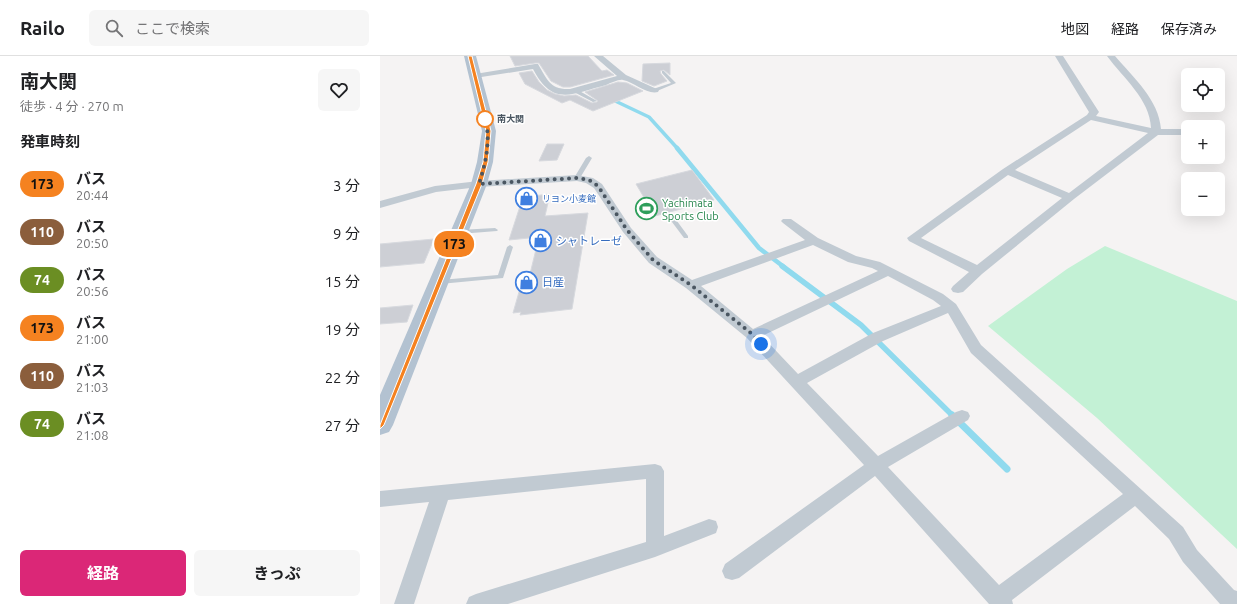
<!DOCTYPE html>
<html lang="ja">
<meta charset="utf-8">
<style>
:root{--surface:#fff;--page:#f6f6f6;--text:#202124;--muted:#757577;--line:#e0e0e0;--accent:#db2777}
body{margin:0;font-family:Ubuntu,"Noto Sans JP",sans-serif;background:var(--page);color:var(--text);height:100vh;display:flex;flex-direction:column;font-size:15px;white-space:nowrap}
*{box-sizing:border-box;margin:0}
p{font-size:13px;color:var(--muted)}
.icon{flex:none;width:22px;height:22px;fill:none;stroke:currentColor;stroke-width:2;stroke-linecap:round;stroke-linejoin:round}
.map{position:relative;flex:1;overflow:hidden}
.side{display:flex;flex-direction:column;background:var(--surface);width:380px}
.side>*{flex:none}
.badge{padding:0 8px;border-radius:13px;font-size:14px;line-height:26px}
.fabs{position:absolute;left:801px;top:12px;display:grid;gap:8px}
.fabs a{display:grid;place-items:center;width:44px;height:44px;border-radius:6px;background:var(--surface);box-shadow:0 4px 16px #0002;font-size:20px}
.you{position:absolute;width:20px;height:20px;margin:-10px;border:3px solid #fff;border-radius:50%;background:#1a73e8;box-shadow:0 0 0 6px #1a73e833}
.map>.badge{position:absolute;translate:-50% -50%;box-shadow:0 0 0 2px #fff}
h2{padding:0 20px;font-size:15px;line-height:36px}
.round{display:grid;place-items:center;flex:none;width:42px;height:42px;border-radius:6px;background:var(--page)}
.overview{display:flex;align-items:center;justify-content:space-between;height:68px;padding:0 20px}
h1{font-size:19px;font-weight:700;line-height:30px}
.action{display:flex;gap:8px;margin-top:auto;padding:8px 20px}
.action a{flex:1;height:46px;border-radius:6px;background:var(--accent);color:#fff;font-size:16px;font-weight:700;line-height:46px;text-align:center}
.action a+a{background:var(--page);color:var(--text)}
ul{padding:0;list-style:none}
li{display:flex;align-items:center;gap:12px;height:48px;padding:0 20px}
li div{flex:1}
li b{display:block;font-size:15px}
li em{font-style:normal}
li .badge{min-width:44px;font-weight:700;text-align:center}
header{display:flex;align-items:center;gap:24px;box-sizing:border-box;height:56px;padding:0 20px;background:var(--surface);border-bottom:1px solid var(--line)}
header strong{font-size:19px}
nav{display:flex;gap:22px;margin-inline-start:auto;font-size:14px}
.search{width:280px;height:36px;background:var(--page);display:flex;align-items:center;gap:10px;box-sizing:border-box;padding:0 14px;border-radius:6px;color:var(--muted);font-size:15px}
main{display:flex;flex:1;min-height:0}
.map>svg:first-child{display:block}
.green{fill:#c3f1d5}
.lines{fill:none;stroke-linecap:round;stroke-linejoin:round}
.stream-far3{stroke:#90daee;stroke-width:3.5}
.stream-far2{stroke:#90daee;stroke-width:4.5}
.stream-far1{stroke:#90daee;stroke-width:5.5}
.stream{stroke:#90daee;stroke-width:7}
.building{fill:#cdcfd5;stroke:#d7d9de}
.service{fill:#c1cad2;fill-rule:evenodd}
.minor{fill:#c1cad2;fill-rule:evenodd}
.primary{fill:#b3c2d1;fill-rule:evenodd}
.line{fill:#f58220;stroke:#fff}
.walk{stroke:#4a5661;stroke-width:4;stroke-dasharray:0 7.2}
.stop-dot{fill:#fff;stroke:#f58220;stroke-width:2}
.labels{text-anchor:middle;stroke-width:3;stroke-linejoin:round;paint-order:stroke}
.far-stop-label{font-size:9px;font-weight:bold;fill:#4a5661;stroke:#fff;text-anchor:start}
.far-shop-label{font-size:9px;fill:#366cbe;stroke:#fff;text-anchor:start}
.leisure-label{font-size:11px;fill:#27864d;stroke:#fff;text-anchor:start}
.shop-label{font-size:11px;fill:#366cbe;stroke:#fff;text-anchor:start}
</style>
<header>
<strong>Railo</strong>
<div class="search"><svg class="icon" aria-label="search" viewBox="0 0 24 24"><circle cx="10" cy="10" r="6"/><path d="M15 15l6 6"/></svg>ここで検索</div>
<nav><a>地図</a><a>経路</a><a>保存済み</a></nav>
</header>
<main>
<section class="side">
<div class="overview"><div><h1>南大関</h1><p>徒歩 · 4 分 · 270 m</p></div><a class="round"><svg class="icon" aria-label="heart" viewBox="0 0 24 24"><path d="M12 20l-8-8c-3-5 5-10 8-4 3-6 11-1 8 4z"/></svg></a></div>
<h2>発車時刻</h2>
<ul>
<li><span class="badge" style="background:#f58220;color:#111">173</span><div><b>バス</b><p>20:44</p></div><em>3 分</em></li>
<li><span class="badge" style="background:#8b5e3c;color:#fff">110</span><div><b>バス</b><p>20:50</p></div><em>9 分</em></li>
<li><span class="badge" style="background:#6b8e23;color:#fff">74</span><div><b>バス</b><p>20:56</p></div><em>15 分</em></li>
<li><span class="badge" style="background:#f58220;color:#111">173</span><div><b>バス</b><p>21:00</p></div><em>19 分</em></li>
<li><span class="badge" style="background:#8b5e3c;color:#fff">110</span><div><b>バス</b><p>21:03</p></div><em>22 分</em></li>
<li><span class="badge" style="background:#6b8e23;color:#fff">74</span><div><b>バス</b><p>21:08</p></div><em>27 分</em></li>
</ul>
<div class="action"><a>経路</a><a>きっぷ</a></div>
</section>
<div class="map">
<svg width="857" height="548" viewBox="0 0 857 548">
<rect width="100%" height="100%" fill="#f5f3f3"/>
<path class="green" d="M725 190 857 245V493L717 362 608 270 687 213Z"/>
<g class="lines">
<path class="stream-far3" d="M231 43 269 61 298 93"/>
<path class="stream-far2" d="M297 92 379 192 404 211"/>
<path class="stream-far1" d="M402 210 481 269 573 360"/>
<path class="stream" d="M572 359 627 413"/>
</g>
<path class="building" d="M130 0H208L222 15 227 14 234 19 190 31H183L171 25 159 7H155L135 10Z
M290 7V19L284 14 280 15 281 18 287 25 274 30 262 25 263 8Z
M152 15 159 26 167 34 175 38 184 40 196 39 212 47 217 46 218 45 205 36 238 26 247 27 263 35 213 55 190 44 182 47 145 28 139 17Z
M167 88H184L177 104 159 105Z
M312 114 334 144 275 160 256 128Z
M170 138 165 160 208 157 192 253 140 259 141 256 133 257 143 222H149L159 181 129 184 143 141Z
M54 183 44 207 0 211V188Z
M33 249 27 266 0 268V252Z"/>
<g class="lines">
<path class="service" d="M282 15H284L296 27 277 35H273V33L291 27 282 17Z
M192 33H196L217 45 213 46 192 35Z
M209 100 212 102 200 122 199 123H195L194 122 206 102Z
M292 160 294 161 308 180V182H304L289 162Z
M115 172 118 174 117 175 79 178 76 176 79 174Z
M130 189 133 191 123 222 60 228 57 226 60 224 118 219 127 191Z"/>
<path class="minor" d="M214 0H223L246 19 279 34 278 36C267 39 254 26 243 24 239 23 231 27 226 29 191 38 173 51 153 13L95 22 91 20 95 18 155 8H158C167 23 170 34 190 33L237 20Z
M675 0H683L719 56 716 60 771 72C770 43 743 22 727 0H735C753 21 779 44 781 73H808V79H778L694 143 602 218 583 236 578 237 573 236 571 233 573 230 589 216 529 185 527 182 623 113 707 59 709 56ZM711 64 768 77 689 137 635 114ZM628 119 682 142 597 209 541 182Z
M197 119 213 122 222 128 251 172 277 201 312 224 425 184 403 167 401 165 403 163H411L438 182 476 200 500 206 563 238 576 248 601 289 803 471 817 494 854 534 857 535V548H840L803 506 789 483 755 450 632 544 633 548H609L495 420 359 522 352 524 345 522 342 515 345 508 484 409 367 282 306 232 269 207 243 176 214 132 206 127 197 125 99 131 56 136 0 152V145L55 130 99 125ZM433 189 468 206 492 212 498 215 373 273 321 230ZM508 220 553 244 561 250 493 277 418 318 382 280ZM568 257 591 297 743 438 619 529 508 411 588 364 590 360 588 356 582 354 576 356 498 400 427 327 503 285Z
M275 408 281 410 284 415V480L329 463 336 465 338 471 336 477 275 501 128 548H86L89 541 96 538 266 486V423L68 444 34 548H14L49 446 0 451V435Z"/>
<path class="primary" d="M84 0H96L116 75 113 106 107 128 13 369 9 376 0 379V339L91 128 97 106 102 75Z"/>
</g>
<path class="line" d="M88 0H92L111 75 108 106 102 128 4 369 0 373V369L96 128 103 106 106 75Z"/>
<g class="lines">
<path class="walk" d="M105 63V62C111 84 106 106 99 128L197 122 209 124 218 130 247 174 273 204 311 229 372 278 381 288"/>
</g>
<defs>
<symbol id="shop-ring" viewBox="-11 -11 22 22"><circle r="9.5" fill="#fff" stroke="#3f7fe0" stroke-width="1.5"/><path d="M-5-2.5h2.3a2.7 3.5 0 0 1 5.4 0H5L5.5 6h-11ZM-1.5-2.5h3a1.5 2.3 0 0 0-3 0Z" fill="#3f7fe0"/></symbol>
<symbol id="stadium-ring" viewBox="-11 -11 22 22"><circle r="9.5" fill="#fff" stroke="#2e9e5b" stroke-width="1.5"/><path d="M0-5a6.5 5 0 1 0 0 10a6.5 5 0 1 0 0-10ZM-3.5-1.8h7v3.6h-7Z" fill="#2e9e5b"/></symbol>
</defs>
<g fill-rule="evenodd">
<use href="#shop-ring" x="134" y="130" width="25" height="25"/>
<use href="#stadium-ring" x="254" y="140" width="25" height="25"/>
<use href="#shop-ring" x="148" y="172" width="25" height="25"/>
<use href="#shop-ring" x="134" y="214" width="25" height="25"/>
</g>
<circle class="stop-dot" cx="105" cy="63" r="8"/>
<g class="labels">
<g class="far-stop-label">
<text x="117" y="66">南大関</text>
</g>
<g class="far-shop-label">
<text x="162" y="146">リヨン小麦館</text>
</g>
<g class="leisure-label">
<text x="282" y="151">Yachimata<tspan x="282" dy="13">Sports Club</tspan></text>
</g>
<g class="shop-label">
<text x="176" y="189">シャトレーゼ</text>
<text x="162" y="230">日産</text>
</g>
</g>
</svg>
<div class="fabs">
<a><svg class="icon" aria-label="locate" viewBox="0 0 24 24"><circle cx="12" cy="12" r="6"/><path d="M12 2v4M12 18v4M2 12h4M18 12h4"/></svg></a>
<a>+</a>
<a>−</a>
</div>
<div class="you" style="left:381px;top:288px"></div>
<b class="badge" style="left:74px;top:188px;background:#f58220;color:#111">173</b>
</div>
</main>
